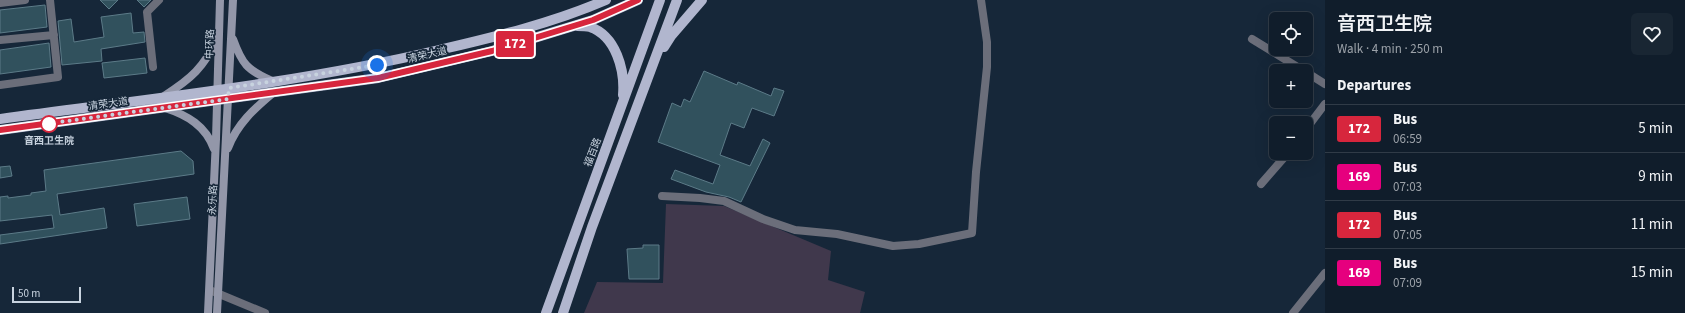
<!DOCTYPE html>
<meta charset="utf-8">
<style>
:root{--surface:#101d2b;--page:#192633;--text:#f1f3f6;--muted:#9ca2a9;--line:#303b47}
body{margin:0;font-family:"Source Sans 3","Noto Sans SC",sans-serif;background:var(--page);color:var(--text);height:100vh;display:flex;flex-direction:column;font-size:15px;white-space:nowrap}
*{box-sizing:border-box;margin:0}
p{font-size:13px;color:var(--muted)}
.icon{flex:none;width:22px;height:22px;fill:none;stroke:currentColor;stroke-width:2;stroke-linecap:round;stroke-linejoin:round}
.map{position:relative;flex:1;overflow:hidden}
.sheet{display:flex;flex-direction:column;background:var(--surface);width:360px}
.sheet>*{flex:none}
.badge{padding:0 8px;border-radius:3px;font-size:14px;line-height:26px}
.controls{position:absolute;left:1269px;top:12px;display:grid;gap:8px}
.controls a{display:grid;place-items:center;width:44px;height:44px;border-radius:6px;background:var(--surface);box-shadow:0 4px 16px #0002,0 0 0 1px var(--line);font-size:20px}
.scale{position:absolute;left:12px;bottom:10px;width:69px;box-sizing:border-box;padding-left:4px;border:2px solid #c8d3df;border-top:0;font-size:11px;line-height:14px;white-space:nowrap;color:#c8d3df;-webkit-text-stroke:3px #162739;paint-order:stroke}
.you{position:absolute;width:20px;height:20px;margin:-10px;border:3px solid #fff;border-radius:50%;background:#1a73e8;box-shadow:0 0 0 6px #1a73e833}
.map>.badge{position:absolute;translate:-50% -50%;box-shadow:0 0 0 2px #fff}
h2{padding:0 12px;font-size:15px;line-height:36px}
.round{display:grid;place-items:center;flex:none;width:42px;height:42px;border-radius:6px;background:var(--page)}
.overview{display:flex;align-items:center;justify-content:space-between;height:68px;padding:0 12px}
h1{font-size:19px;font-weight:600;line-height:30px}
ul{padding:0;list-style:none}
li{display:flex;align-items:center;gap:12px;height:48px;padding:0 12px;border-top:1px solid var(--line)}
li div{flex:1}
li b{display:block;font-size:15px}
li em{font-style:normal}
li .badge{min-width:44px;font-weight:700;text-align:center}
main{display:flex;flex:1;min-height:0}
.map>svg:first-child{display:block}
.green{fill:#40384c}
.building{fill:#31515d;stroke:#5c7b88}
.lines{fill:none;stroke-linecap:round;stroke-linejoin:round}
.street{stroke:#6b6e7a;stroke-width:8}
.secondary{stroke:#9397a9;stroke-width:8}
.primary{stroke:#b1b6ce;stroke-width:10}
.line-casing{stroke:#fff;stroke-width:9}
.line{stroke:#d7263d;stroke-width:6}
.walk{stroke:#c8d3df;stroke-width:4;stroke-dasharray:0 7.2}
.stop-dot{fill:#fff;stroke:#d7263d;stroke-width:2}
.labels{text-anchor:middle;stroke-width:3.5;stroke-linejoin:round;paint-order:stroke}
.street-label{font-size:10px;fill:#c8d3df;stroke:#162739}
.stop-label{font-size:10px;font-weight:bold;fill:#c8d3df;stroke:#162739}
</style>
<main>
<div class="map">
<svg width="1325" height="313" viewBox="0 0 1325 313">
<rect width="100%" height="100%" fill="#162739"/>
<path class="green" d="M666 204 724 206 831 251 828 280 865 292 860 313H584L597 282 663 283Z"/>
<path class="building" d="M100 0H118L109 9Z
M137 0H151L144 7Z
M45 5 47 27 0 33V10Z
M131 13 133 33 144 32 145 42 101 49 102 61 62 65 58 21 71 19 74 42 104 37 101 17Z
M49 43 51 67 0 74V50Z
M145 58 147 73 104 78 102 63Z
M704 71 737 85 738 82 771 96 774 88 784 91 774 116 752 108 744 128 731 123 720 155 750 166 763 139 770 143 741 202 729 197 706 192 671 179 675 170 713 184 720 165 658 142 672 103 681 107 684 99 690 102Z
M181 151 193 161 194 174 57 194 60 215 104 208 107 228 0 244V235L54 228 52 215 0 221V197L8 196V198L31 195V193L46 191 44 170Z
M10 166 12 176 0 178V167Z
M187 197 190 219 137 226 134 204Z
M643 245H659V279H629L627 249 643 248Z"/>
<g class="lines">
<path class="street" d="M0 3 25 0
M1252 39 1304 71
M0 40 54 35
M153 67 147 12 159 0
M1306 72 1325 84
M0 85 58 77 50 0
M1306 129 1325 104
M1261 184 1288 153
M662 196 700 198 724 201 763 219 795 230 837 234 893 246 919 244 972 233 976 172 987 67V42L981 0
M212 291 265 313
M1293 313 1325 273"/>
<path class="secondary" d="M233 39C242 64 247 70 272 81
M164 96C192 78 203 68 218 38
M165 108C187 115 206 126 214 149
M228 148C237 124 254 109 273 93
M208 313 216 139 220 0
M217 313 233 0"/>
<path class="primary" d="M577 26C581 26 586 26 590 27 616 36 625 70 623 95
M664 47 671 36 702 0
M0 119C146 99 295 84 439 50 495 37 553 23 606 0
M0 130 378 78 492 51 593 20 638 0
M546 313 660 0
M563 313 592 227 677 0"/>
</g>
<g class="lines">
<defs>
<path id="line" d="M0 130 378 78 492 51 593 20 638 0"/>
</defs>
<use href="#line" class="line-casing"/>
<use href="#line" class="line"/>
<path class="walk" d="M49 124H45L228 99 229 88 377 65"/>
</g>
<circle class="stop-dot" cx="49" cy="124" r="8"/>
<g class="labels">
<g class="street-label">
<text transform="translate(209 44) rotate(-88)" y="4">中环路</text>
<text transform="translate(427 54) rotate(-13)" y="4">清荣大道</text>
<text transform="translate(108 103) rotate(-8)" y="4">清荣大道</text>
<text transform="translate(592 152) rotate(-69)" y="4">福百路</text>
<text transform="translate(212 200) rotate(-87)" y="4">永乐路</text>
</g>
<g class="stop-label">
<text x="49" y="144">音西卫生院</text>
</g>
</g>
</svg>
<div class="controls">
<a><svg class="icon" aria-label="locate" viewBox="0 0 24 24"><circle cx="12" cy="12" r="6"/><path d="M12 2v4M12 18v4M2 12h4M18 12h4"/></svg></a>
<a>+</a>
<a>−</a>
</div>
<div class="scale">50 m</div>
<div class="you" style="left:377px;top:65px"></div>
<b class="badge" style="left:515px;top:44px;background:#d7263d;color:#fff">172</b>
</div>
<section class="sheet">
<div class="overview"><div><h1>音西卫生院</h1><p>Walk · 4 min · 250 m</p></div><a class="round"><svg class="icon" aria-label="heart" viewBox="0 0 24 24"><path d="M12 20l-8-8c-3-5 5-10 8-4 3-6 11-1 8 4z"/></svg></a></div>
<h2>Departures</h2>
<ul>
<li><span class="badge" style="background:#d7263d;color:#fff">172</span><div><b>Bus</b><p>06:59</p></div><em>5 min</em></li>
<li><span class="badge" style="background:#e6007e;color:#fff">169</span><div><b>Bus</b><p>07:03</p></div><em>9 min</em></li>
<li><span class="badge" style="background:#d7263d;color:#fff">172</span><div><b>Bus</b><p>07:05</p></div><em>11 min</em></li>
<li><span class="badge" style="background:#e6007e;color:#fff">169</span><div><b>Bus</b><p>07:09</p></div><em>15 min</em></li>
</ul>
</section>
</main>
